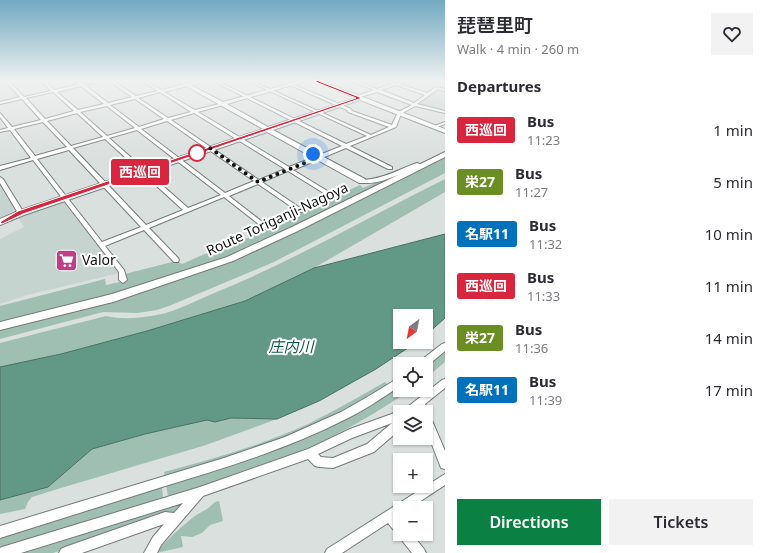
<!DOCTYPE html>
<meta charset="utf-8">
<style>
:root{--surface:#fff;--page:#f2f2f3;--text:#2b2b33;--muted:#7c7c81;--accent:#0b8043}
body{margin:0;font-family:"Noto Sans","Noto Sans JP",sans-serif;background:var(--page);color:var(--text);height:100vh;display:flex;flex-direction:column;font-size:15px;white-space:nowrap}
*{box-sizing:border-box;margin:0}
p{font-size:13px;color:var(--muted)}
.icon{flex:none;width:22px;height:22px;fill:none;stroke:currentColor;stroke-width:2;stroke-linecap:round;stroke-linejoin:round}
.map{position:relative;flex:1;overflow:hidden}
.details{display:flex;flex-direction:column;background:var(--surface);width:320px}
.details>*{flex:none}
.badge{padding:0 8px;border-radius:3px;font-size:14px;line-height:26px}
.needle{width:26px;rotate:212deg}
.fabs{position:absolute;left:393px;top:309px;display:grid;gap:8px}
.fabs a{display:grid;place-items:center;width:40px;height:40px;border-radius:0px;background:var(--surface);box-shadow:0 1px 3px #0004;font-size:20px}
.you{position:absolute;width:20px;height:20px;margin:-10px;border:3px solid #fff;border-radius:50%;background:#1a73e8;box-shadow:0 0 0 6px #1a73e833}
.map>.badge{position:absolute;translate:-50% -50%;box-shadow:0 0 0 2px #fff}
h2{padding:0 12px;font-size:15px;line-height:36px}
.round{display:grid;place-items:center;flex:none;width:42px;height:42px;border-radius:0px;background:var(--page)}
.head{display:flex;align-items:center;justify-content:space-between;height:68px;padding:0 12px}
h1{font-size:19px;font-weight:600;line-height:30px}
.primary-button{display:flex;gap:8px;margin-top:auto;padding:8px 12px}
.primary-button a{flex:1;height:46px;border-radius:0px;background:var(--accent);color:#fff;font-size:16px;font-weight:600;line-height:46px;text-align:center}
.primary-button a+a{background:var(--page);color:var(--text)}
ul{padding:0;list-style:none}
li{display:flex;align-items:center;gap:12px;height:52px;padding:0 12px}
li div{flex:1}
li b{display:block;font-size:15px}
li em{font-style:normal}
li .badge{min-width:44px;font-weight:700;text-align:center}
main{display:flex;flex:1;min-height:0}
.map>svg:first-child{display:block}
.built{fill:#c6d4cf}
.green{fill:#9ebfb2}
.water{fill:#629986;stroke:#497062}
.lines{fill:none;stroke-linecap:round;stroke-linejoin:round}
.street-casing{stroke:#757a78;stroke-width:2}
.secondary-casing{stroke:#757a78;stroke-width:2}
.street{fill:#fff;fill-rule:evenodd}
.secondary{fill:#fff;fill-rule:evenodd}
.line{fill:#d7263d;stroke:#fff}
.walk{stroke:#0e100f;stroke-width:4;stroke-dasharray:0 7.2}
.stop-dot{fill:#fff;stroke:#d7263d;stroke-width:2}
.labels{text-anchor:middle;stroke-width:4;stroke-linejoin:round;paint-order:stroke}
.street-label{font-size:14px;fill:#0e100f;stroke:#fff}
.poi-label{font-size:14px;fill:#0e100f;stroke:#fff;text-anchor:start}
.water-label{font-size:15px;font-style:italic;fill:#0b5743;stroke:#fff}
</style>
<main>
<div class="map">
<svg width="445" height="553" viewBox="0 0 445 553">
<rect width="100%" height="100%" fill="#dae0de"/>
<path class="built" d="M437 89 445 90V112L417 105Z
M0 185 15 210 0 218Z
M62 202H64L120 273 27 295 0 304V239L24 227 18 218Z"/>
<path class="green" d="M445 156V173L274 262 169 306 157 310 137 313 103 312 0 339V330L114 301 236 260 300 231Z
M414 167 294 227 231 256 152 284 0 323V306L105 279 106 285 124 281 125 274 176 261 182 264 239 239 241 241 360 185 363 188Z
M445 179V192L314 268 245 301 147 331 61 354 0 367V343L106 316C123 320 140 318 157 315 178 311 199 299 219 291 297 259 370 216 445 179Z
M445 350V362L426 378V365Z
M385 382 389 386 351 409 280 441 165 478 164 472C213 459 262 445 308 424 334 411 360 396 385 382Z
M393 390 400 397C363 421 325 442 284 458 246 473 207 484 168 496L166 485 239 463 282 447Z
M231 418 277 419 206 445 61 488 32 497 28 502 25 509 0 514V500L48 487 92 449 145 434 207 420 215 422Z
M162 487 163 498 0 549V536Z
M219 501 223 521 210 525 202 533 192 537 181 536 183 547 156 553C165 541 183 525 195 516 204 510 206 511 215 502Z
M180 504 179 510 53 553H24Z"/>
<path class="water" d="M445 234V318L426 335V316H400V342H417L376 369 319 401 277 419 231 418 215 422 207 420 145 434 92 449 48 487 0 500V367L61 354 147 331 245 301 314 268Z"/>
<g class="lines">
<defs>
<path id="street" d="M5 81H9L24 97 51 91 41 81H45L55 90 79 84 75 81H79L83 84 102 81 101 82 85 85 108 103 132 97 109 81H113L136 96 158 91 142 81H146L161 90 199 81H204L203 82 164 92 195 110 223 103V105L198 112 289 167 342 146 213 81H217L346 144 367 136 248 81H252L371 135 389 127 348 112 347 110 281 81H285L351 109 352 111 392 125 398 112 412 105 377 92 357 98V96L374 90 351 81H356L377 89 392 84 385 81 396 83 407 81 399 84 427 93 436 87 445 89V91L438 89 417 104 445 111V113L415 106 401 114 396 127 350 146 392 167V169H388L346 148 293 170 334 195V197H330L288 171 262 182 303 210V212H299L258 184 229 196 269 227 270 228 269 229H265L224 197 149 228 178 258 179 260 178 262H174L144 230 105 246 124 270 127 280 123 283 119 280V272L33 160 0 170V166L31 158 10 130 0 132V130L8 128 0 117V113L12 127 41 120 22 99 0 104V102L20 97ZM396 85 425 95 414 103 381 90ZM81 86 104 104 78 110 57 92ZM53 92 74 111 45 119 26 98ZM160 92 191 112 168 118 138 98ZM135 99 164 119 139 127 110 105ZM107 106 135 128 107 136 80 112ZM77 113 103 137 71 146 47 121ZM194 113 285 169 259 180 171 120ZM167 121 254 181 225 193 141 129ZM43 122 67 147 35 156 14 129ZM137 130 221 195 188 208 109 138ZM105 139 183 210 146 225 73 148ZM69 150 141 227 102 242 37 159Z
M445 122V124L434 128 432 127Z
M417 163 425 166 422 168 417 167C404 172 372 189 359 181 363 179 367 180 371 179 387 177 402 168 417 163Z
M0 177 3 179 24 213 23 214H19L18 213 0 183Z
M445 343V351L426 367V364H419L420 361 442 344Z
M400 377V386C382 398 365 410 346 419 287 449 225 468 162 487 108 504 54 521 0 538V526L224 458 285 437 341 412 369 396Z
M445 379V388L425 404 445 451V469L441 468 426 429V412H419L418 410 415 412H403L405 409 442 380Z
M400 411 401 412H400V428L397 432 374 452 333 468 319 467 315 466 308 459 203 496 161 545 157 553H144L153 537 164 524 82 553H59L61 549 65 547 165 512 174 513 183 503 21 553H0V548L2 547 200 487 308 449 350 429ZM392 423 367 444 333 458 321 457 318 454 352 438Z
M445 474V485L410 508H400V515L397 516 400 520V534H412L424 549 426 553H412L400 538 398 534 396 533 388 523 342 553H325L327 549Z"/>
<path id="secondary" d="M177 81H183L223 102 299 81H306L227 104 268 127 356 98 315 81H322L445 129V133L360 100 273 130 365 179V183H359L267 132 24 215 0 225V219L18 211 263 129Z
M445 152V157L300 230 233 261 113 302 0 330V322L112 294 227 257 294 226Z"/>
</defs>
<use href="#street" class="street-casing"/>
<use href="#secondary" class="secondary-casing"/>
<use href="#street" class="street"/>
<use href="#secondary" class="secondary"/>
</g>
<linearGradient id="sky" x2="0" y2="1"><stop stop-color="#72a9c1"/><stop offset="0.51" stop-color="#eef1f0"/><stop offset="1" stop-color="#eef1f0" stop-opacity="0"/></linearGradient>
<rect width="445" height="158" fill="url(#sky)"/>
<path class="line" d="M316 80 362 98 23 214 2 224 0 222 18 211 356 98 316 82Z"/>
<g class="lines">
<path class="walk" d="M197 153 210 148 258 182 319 157 313 154"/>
</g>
<defs>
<symbol id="supermarket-square" viewBox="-11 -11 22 22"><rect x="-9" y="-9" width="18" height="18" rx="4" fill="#bf3e86" stroke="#fff"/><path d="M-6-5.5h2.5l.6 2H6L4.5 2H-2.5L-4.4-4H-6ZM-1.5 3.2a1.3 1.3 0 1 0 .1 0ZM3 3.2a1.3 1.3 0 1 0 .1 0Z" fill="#fff"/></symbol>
</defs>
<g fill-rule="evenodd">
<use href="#supermarket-square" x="54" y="248" width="25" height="25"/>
</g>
<circle class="stop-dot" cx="197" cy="153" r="8"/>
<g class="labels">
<g class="street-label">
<text transform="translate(277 219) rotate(-25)" y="5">Route Toriganji-Nagoya</text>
</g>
<g class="poi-label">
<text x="82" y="265">Valor</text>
</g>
<g class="water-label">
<text x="291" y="352">庄内川</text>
</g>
</g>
</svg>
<div class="fabs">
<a><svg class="needle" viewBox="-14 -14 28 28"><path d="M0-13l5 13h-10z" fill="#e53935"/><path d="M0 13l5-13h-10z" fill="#7c7c81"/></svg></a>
<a><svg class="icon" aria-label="locate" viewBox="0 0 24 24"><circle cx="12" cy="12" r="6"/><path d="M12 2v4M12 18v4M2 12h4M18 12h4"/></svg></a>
<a><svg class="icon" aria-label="layers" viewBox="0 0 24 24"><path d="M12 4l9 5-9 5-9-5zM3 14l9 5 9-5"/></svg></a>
<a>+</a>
<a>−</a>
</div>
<div class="you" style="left:313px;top:154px"></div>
<b class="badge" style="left:140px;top:172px;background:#d7263d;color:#fff">西巡回</b>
</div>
<section class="details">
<div class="head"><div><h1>琵琶里町</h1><p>Walk · 4 min · 260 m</p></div><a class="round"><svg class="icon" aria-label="heart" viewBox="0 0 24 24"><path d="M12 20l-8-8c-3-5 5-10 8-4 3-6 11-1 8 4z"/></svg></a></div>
<h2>Departures</h2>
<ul>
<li><span class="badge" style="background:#d7263d;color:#fff">西巡回</span><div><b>Bus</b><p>11:23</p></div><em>1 min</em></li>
<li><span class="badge" style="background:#6b8e23;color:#fff">栄27</span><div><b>Bus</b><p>11:27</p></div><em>5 min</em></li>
<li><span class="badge" style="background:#0072bc;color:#fff">名駅11</span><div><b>Bus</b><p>11:32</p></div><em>10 min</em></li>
<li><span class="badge" style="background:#d7263d;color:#fff">西巡回</span><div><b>Bus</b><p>11:33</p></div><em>11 min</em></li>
<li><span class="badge" style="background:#6b8e23;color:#fff">栄27</span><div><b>Bus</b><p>11:36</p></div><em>14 min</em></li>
<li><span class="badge" style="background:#0072bc;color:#fff">名駅11</span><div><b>Bus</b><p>11:39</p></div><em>17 min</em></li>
</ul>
<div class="primary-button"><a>Directions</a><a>Tickets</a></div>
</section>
</main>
